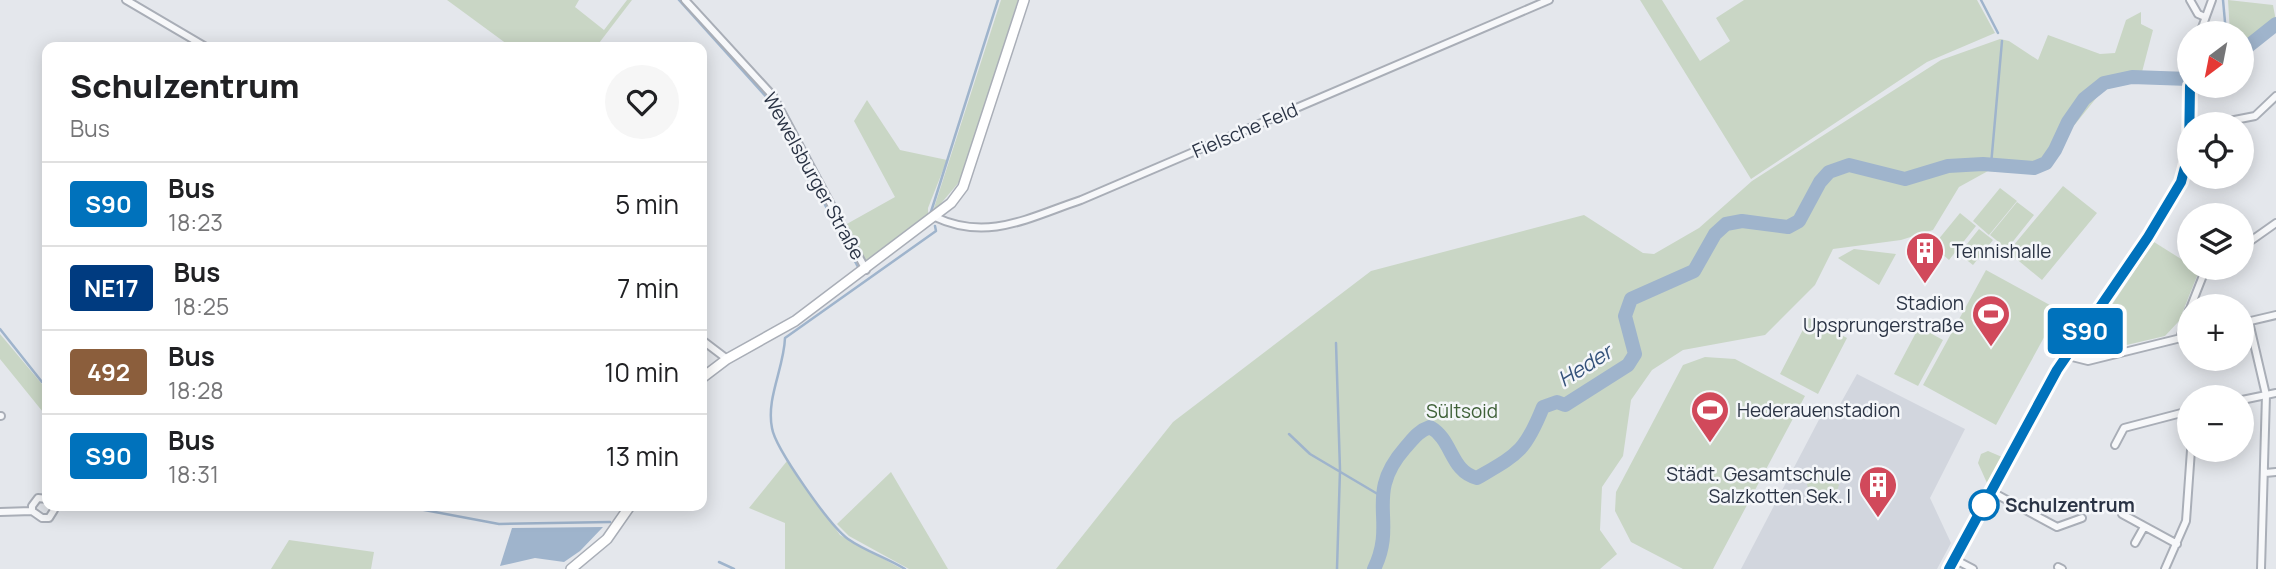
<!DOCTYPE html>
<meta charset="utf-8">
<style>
:root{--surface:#fff;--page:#f6f6f6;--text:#202124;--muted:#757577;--line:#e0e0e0}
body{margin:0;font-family:Manrope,sans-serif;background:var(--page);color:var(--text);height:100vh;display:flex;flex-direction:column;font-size:26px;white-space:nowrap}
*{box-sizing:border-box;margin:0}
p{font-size:23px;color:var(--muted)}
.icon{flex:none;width:38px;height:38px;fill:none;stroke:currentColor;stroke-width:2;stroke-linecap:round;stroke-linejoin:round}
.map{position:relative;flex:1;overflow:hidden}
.drawer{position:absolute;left:42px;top:42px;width:665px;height:469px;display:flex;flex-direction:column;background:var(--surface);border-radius:14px;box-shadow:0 4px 18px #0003}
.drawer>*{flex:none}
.badge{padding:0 14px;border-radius:5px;font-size:24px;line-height:46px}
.needle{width:46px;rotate:212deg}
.controls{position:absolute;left:2177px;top:21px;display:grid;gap:14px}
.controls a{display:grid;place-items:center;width:77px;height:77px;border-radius:50%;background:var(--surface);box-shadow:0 4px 18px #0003;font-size:35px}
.map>.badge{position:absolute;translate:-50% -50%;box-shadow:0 0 0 4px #fff}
.round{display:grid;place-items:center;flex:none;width:74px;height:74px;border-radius:37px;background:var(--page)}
.head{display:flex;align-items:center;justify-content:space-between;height:119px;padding:0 28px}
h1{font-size:33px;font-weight:800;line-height:52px}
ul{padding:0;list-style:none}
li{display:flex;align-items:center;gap:21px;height:84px;padding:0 28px;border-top:2px solid var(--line)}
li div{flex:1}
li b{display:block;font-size:26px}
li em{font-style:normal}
li .badge{min-width:77px;font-weight:700;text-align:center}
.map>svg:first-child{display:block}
.built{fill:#d2d6de}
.green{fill:#c9d6c5}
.water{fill:#9fb4cc}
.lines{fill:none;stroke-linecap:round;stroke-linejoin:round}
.stream{stroke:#9fb4cc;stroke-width:2.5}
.river{stroke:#9fb4cc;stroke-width:14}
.street-casing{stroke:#a9aeb7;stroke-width:10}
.secondary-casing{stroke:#a9aeb7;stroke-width:12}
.street{stroke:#f7f8fa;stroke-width:6}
.secondary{stroke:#fff;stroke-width:9}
.line-casing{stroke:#fff;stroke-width:16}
.line{stroke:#0072bc;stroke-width:10}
.stop-dot{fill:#fff;stroke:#0072bc;stroke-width:3.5}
.labels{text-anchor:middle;stroke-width:5;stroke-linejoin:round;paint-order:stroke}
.street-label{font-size:19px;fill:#2b3445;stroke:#f4f6f9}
.poi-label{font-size:19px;fill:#2b3445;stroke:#f4f6f9;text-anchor:start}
.park-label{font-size:19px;fill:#3f6138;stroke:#f4f6f9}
.stop-label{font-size:19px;font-weight:bold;fill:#2b3445;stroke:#f4f6f9;text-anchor:start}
.water-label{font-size:21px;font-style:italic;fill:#34527a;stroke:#f4f6f9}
</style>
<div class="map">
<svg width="2276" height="569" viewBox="0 0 2276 569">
<rect width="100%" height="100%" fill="#e4e7ec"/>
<path class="built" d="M1857 374 1965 429 1930 498 1951 543 1937 569H1741L1824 410 1834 415Z"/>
<path class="green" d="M447 0H579L575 7 604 30 627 0H632L596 47H511Z
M1001 0H1018L960 181 932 214Z
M1640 0H1662L1700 61 1730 41 1716 18 1744 0H1977L1995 33 1927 62 1751 179Z
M2228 0 2273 5 2276 21 2242 46V33H2230Z
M2141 12V24L2153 30 2142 72H2123L2130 73 2136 79 2106 86 2072 128 2050 168 2032 174 1988 171 1959 187 1933 230 1901 240 1833 249 1815 285 1765 335 1683 350 1652 370 1631 400 1623 456 1602 487 1600 530 1617 554 1600 569H1056L1173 422 1371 271 1584 215 1643 253 1654 254 1699 228 1752 181 1941 60 2000 39 2009 41 2038 60 2048 35 2100 54 2115 53 2126 20Z
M867 100 900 150 947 160 928 208V217L870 262 865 260 845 225 895 197 854 121Z
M2063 186 2097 213 2042 280 2008 252Z
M2000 188 2017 201 1989 235 1973 221Z
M2017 202 2034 215 2007 249 1990 235Z
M1960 213 1976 226 1949 260 1933 246Z
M1979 229 1993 240 1973 265 1959 254Z
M2154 242 2189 264V268L2199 271 2179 321 2165 336 2084 355 2081 351Z
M1854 249 1896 254 1879 285 1838 258Z
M1986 270 2059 310 1996 425 1923 385Z
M1809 318 1847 338 1818 394 1780 374Z
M1919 327 1943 340 1918 386 1894 374Z
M0 334 47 390V417L0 359Z
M1705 357 1735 359 1805 396 1713 569H1683L1631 542 1615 511 1616 492 1683 365Z
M1988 451 2002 457 1987 483 1978 463 1981 454Z
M787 461 840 535 902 569H785V523L749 508Z
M1811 470C1823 468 1834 474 1839 485L1836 494 1825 496 1808 488 1805 477Z
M891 472 948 569H909L849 536 837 524Z
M289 540 374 552 371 569H271Z"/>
<path class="water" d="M603 527 580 551 564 562 535 558 500 566 512 528Z"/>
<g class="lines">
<path class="stream" d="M679 0 770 101 858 267
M1981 0 1998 33
M2223 0 2226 33
M1991 165 2002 41
M930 215 998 0
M0 329 42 382 47 383
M1336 343 1340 470 1337 569
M1289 434 1310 454 1381 496
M403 506 499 524 610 522
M719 562 734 569
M905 569C887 558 865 551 848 539 830 526 775 448 772 428 766 398 784 368 785 338L936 231 935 226"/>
<path class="river" d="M2242 51 2276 24
M1374 569C1398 520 1363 496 1405 448 1413 439 1418 431 1430 427 1453 440 1450 471 1477 478 1518 454 1525 452 1543 407L1557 402 1565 405 1628 365 1635 354 1625 316 1631 299 1694 271 1715 234 1726 224 1742 221 1788 227 1799 221 1820 182 1829 172 1849 165 1905 179 1948 166 1983 164 2034 168 2046 163 2055 150 2068 122 2084 99 2104 83 2132 77 2189 79"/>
<defs>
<path id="street" d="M126 0 206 47
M685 0 773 96 866 270
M2190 0 2198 14 2205 17
M2200 33 2212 0
M2214 124 2255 116 2276 96
M935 217C988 242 1030 217 1081 200L1549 0
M2242 247 2276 223
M2191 306 2204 273 2212 268
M2249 322 2266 395 2261 569
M2242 323 2276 315
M2180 338 2189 310
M702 340 727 359
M2068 356 2088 361 2189 336
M2242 400 2276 393
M0 416H1
M2115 445 2124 428 2189 411
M2265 473 2276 472
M1992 492 2057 527 2082 518
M32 511V506L38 498 47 499
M0 512 32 511 42 518H49L54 510 53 506
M2122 514 2177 544
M2135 543 2144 527
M1954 559 1973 569
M2058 567 2062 569
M1949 569 2057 370 2148 237 2181 182 2189 152 2190 86
M2165 569 2186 521 2191 450"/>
<path id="secondary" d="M702 378 727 359 795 321 951 203 963 187 1024 0
M571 569 607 539 630 506"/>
</defs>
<use href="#street" class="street-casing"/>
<use href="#secondary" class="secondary-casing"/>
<use href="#street" class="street"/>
<use href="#secondary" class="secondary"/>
</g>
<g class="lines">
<defs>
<path id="line" d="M1949 569 2057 370 2148 237 2181 182 2189 152 2190 86"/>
</defs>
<use href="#line" class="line-casing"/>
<use href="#line" class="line"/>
</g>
<defs>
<symbol id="building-pin" viewBox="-11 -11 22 30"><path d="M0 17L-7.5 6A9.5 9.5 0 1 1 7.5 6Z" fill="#d1495b" stroke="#f4f6f9"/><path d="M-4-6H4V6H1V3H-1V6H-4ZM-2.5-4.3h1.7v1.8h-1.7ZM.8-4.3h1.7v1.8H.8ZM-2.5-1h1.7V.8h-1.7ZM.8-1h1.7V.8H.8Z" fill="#fff"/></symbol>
<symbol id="stadium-pin" viewBox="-11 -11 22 30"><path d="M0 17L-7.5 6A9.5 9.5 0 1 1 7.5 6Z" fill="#d1495b" stroke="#f4f6f9"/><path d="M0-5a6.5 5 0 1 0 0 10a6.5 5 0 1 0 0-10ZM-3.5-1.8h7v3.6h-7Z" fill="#fff"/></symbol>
</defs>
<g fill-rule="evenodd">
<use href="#building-pin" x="1903" y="229" width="44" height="60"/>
<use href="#stadium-pin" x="1969" y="292" width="44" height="60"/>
<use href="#stadium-pin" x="1688" y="388" width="44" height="60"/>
<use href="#building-pin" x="1856" y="463" width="44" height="60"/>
</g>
<circle class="stop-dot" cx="1984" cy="505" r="14"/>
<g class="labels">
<g class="street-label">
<text transform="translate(1245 130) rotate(-23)" y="7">Fielsche Feld</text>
<text transform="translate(814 176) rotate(61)" y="7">Wewelsburger Straße</text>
</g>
<g class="poi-label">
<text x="1952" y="258">Tennishalle</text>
<text x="1964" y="310" text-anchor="end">Stadion<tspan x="1964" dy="22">Upsprungerstraße</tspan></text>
<text x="1737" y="417">Hederauenstadion</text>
<text x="1851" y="481" text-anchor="end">Städt. Gesamtschule<tspan x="1851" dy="22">Salzkotten Sek. I</tspan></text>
</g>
<g class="park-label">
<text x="1462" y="418">Sültsoid</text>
</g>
<g class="stop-label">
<text x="2005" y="512">Schulzentrum</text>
</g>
<g class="water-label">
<text transform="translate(1585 366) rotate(-32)" y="7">Heder</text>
</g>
</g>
</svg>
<div class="controls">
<a><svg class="needle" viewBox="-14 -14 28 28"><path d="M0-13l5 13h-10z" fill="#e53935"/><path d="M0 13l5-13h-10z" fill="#757577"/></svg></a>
<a><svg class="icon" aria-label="locate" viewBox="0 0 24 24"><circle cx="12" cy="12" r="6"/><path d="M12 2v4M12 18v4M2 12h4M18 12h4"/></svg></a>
<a><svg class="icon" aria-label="layers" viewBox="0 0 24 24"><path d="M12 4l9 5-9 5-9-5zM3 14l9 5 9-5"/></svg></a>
<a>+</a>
<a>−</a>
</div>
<b class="badge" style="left:2085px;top:331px;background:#0072bc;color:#fff">S90</b>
<section class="drawer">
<div class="head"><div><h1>Schulzentrum</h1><p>Bus</p></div><a class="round"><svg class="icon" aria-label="heart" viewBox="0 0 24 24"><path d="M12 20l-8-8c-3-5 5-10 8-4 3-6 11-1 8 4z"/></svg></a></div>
<ul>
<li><span class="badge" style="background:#0072bc;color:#fff">S90</span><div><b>Bus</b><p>18:23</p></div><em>5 min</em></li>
<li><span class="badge" style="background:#003b80;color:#fff">NE17</span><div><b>Bus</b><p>18:25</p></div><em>7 min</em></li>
<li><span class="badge" style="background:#8b5e3c;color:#fff">492</span><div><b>Bus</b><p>18:28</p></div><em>10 min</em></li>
<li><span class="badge" style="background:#0072bc;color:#fff">S90</span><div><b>Bus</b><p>18:31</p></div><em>13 min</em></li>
</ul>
</section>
</div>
